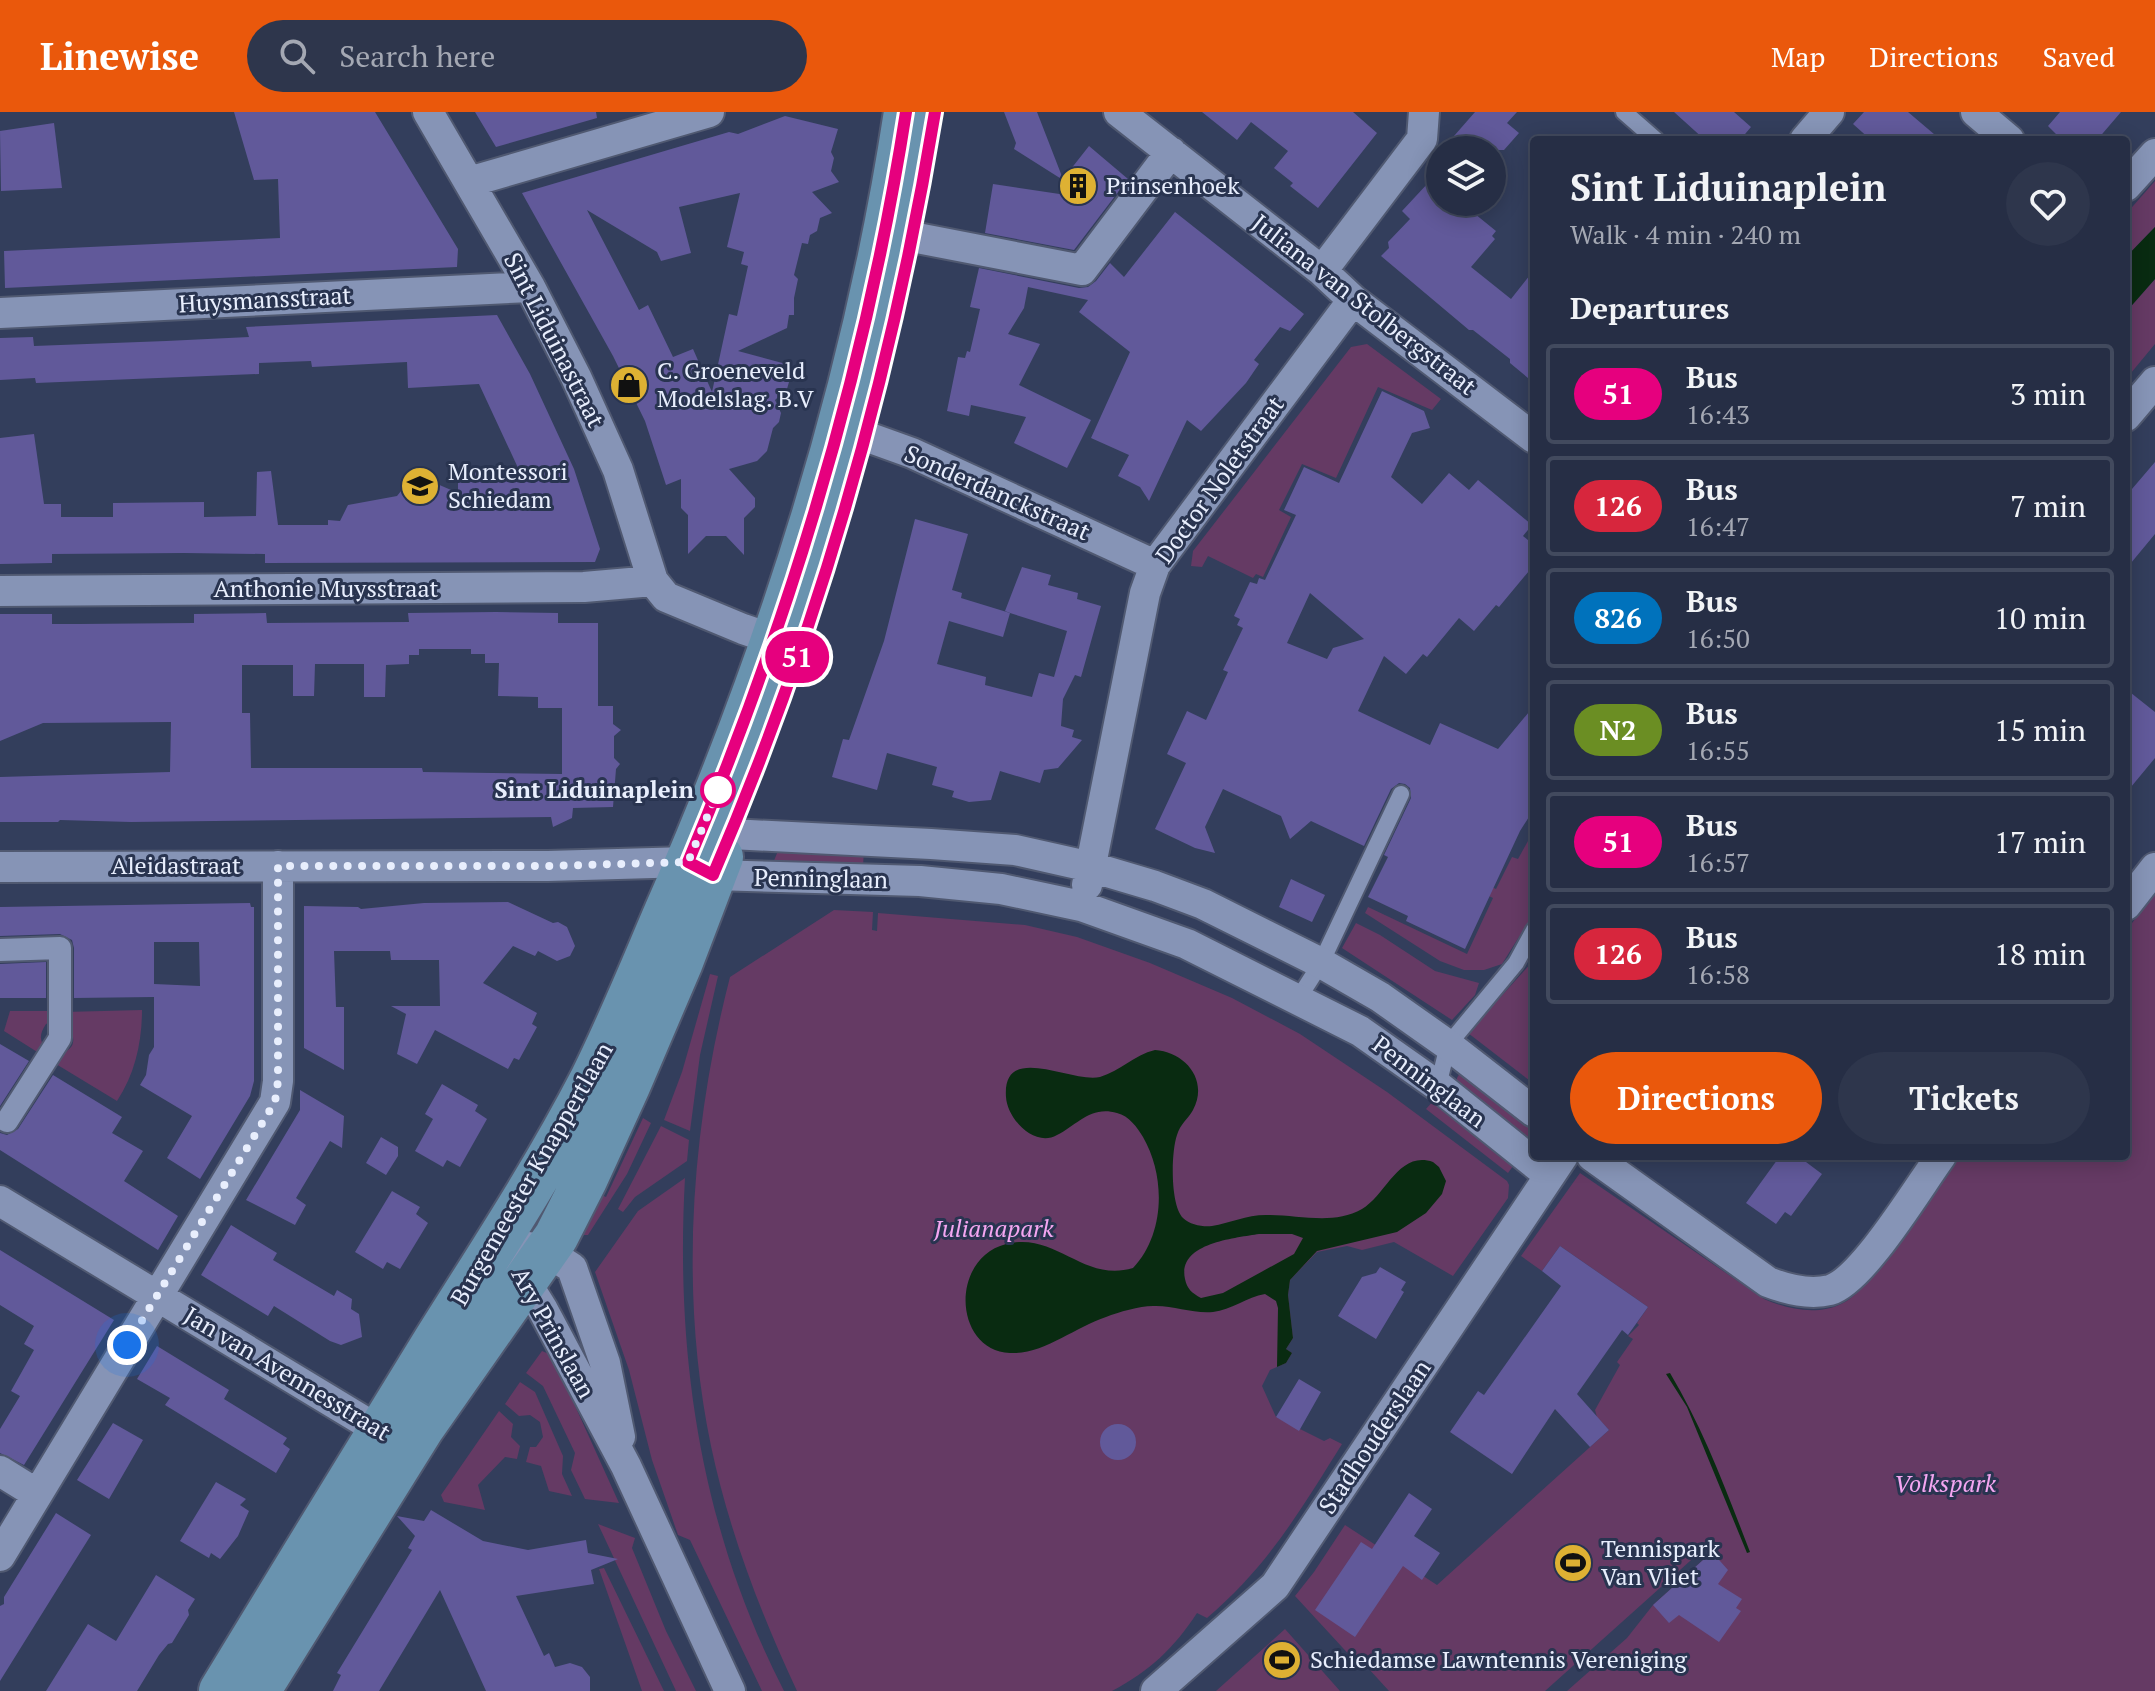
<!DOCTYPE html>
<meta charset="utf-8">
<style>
:root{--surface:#262e45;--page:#2e364c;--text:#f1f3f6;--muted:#a4a8b3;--line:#424a5e;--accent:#ea580c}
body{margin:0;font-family:"PT Serif",serif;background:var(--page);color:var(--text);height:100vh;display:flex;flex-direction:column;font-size:30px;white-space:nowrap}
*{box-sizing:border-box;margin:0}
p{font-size:26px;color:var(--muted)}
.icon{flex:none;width:44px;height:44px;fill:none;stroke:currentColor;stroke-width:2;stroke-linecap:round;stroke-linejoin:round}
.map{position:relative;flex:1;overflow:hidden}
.side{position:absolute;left:1530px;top:24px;width:600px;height:1024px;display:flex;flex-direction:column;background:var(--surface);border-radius:8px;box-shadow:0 4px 20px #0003,0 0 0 2px var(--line)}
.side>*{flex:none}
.badge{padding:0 16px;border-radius:26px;font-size:28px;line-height:52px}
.fabs{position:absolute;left:1426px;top:24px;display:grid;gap:16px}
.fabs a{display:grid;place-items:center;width:80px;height:80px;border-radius:50%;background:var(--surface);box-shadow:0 4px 20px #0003,0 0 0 2px var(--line);font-size:40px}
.you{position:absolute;width:40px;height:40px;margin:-20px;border:6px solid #fff;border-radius:50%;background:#1a73e8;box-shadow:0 0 0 12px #1a73e833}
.map>.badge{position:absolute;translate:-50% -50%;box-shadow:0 0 0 4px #fff}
h2{padding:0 40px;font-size:30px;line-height:72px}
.round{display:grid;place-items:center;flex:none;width:84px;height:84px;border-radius:42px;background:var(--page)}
.summary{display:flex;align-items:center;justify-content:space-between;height:136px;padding:0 40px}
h1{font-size:38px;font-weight:800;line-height:60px}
.action{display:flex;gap:16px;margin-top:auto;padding:16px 40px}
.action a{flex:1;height:92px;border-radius:48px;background:var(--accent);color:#fff;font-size:32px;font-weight:800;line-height:92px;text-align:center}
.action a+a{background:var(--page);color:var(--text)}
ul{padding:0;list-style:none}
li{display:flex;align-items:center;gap:24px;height:100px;margin:0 16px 12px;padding:0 24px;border:4px solid var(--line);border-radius:8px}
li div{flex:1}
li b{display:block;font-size:30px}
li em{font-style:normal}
li .badge{min-width:88px;font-weight:700;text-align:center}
header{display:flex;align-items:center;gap:48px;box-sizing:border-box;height:112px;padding:0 40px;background:var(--accent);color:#fff}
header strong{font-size:38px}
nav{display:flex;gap:44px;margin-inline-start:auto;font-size:28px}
.search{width:560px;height:72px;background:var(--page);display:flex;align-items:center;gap:20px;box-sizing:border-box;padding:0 28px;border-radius:44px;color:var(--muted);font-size:30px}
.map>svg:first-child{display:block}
.green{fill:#653a64}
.water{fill:#092b11;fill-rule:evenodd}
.building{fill:#61599a;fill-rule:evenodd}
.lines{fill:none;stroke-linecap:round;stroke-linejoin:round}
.service-casing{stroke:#505971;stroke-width:20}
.pedestrian-casing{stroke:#505971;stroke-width:26}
.minor-casing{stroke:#505971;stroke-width:34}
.secondary-casing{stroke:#505971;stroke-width:48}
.service{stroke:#8694b6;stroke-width:16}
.pedestrian{stroke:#8694b6;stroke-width:22}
.minor{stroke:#8694b6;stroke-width:30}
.secondary{stroke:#6993af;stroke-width:44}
.line-casing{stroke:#fff;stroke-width:18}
.line{stroke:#e6007e;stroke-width:12}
.walk{stroke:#e8eefd;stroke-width:8;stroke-dasharray:0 14.4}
.stop-dot{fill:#fff;stroke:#e6007e;stroke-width:4}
.labels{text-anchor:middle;stroke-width:6;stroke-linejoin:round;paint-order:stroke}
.poi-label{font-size:24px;fill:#e8eefd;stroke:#293450;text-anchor:start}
.street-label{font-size:24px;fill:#e8eefd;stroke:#293450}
.stop-label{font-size:24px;font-weight:bold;fill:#e8eefd;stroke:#293450;text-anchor:end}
.park-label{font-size:24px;font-style:italic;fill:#f4a6f1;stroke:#293450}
</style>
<header>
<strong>Linewise</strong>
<div class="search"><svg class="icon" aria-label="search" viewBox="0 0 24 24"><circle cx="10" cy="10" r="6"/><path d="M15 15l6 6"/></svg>Search here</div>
<nav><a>Map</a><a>Directions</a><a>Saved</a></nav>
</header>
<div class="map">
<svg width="2155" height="1579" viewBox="0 0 2155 1579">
<rect width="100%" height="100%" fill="#333e5c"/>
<path class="green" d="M2155 69V115L2126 145V102Z
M2155 167V232L2126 267V200Z
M1367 232 1441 287 1432 298 1378 275 1336 366 1302 352 1279 398 1291 405 1263 465 1256 462 1253 466 1208 444 1202 455 1191 454 1193 439 1351 235Z
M1528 729 1534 744V801L1502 852 1484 858H1464L1440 849 1365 801 1368 795 1467 842 1493 786 1468 774 1471 766 1496 777 1512 745 1518 747Z
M780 734 864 735 863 756H771Z
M2155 781V1579H1567L1627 1526 1653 1493 1712 1440 1709 1432 1545 1579H1389L1358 1545 1354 1548 1295 1484 1314 1460 1345 1413 1437 1473 1609 1318 1597 1305 1595 1298 1620 1253 1617 1250 1633 1227 1628 1224 1639 1213 1637 1211 1648 1195 1560 1134 1542 1159 1521 1144 1580 1061 1764 1187C1787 1197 1816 1204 1841 1192 1874 1178 1935 1077 1958 1044H2126V819Z
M834 798 873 800 872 818 877 819 878 801 1025 813 1077 825 1150 851 1232 886 1300 922 1387 980 1507 1069 1509 1073 1508 1086 1453 1164 1394 1130 1362 1138 1347 1134 1317 1140 1290 1168 1288 1183 1293 1226 1286 1237 1292 1241 1286 1251 1270 1258 1262 1274 1276 1305 1324 1329 1330 1326 1342 1332C1300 1399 1268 1454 1207 1506L1197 1501C1174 1536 1150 1559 1112 1579H797C760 1500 729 1419 711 1334 679 1180 691 1016 730 865Z
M1356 811 1380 823 1435 859 1479 871 1475 883 1452 908 1342 836Z
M1534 848V914C1523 927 1532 931 1534 944 1535 953 1534 963 1534 972L1468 921Z
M710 862 718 864 700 943 690 1019 664 1008 682 960Z
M142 898C142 930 135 962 117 989L51 949 56 942C85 938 70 916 64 900Z
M10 899H53V909L46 912C40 921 38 929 47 937L42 943 4 919Z
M1461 959 1534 1010V1023L1528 1030 1457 974V966Z
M1435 987 1516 1050 1508 1061 1426 997Z
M643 1006 651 1011 627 1062 588 1123H582L599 1082 606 1085Z
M661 1014 689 1028 687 1049 635 1085 623 1100 618 1097Z
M685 1066C675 1246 701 1417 784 1579H762L690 1428 678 1423 652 1348 629 1258 595 1160 638 1099Z
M542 1239 549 1242 557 1254 619 1391 585 1387 571 1358 575 1341 543 1274 526 1261Z
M520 1270 535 1280 563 1344 562 1362 572 1384 549 1379 541 1354 526 1350 530 1335H536L543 1325 540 1310 530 1303 519 1304 505 1292Z
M499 1299 513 1312 511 1325 520 1334 517 1347 505 1345 478 1373 485 1398 444 1390 441 1383Z
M598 1412 635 1426 632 1436 666 1519 696 1579H676Z
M604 1456 663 1577 664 1579H642L599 1457Z
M1285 1517 1340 1579H1216Z"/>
<path class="water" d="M2155 115V167L2126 200V145Z
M1155 938C1185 940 1209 968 1193 998 1188 1007 1180 1012 1177 1023 1171 1040 1170 1093 1183 1106 1190 1113 1203 1115 1212 1114 1230 1111 1246 1103 1266 1103 1297 1102 1332 1114 1362 1097 1386 1083 1399 1038 1433 1050L1439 1055 1446 1069 1442 1082 1426 1101 1397 1120 1317 1139 1290 1168 1288 1183 1293 1226 1286 1237 1292 1241 1286 1251 1277 1255 1278 1196 1276 1189 1265 1182C1247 1185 1231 1198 1213 1200 1193 1202 1173 1193 1153 1194 1139 1194 1119 1200 1106 1205 1075 1215 1043 1243 1010 1241 954 1239 949 1147 1006 1132 1056 1119 1083 1171 1133 1156 1165 1122 1166 1065 1143 1025 1137 1015 1129 1004 1117 1001 1091 993 1077 1013 1057 1023 1034 1036 1007 1006 1006 985 1002 929 1073 972 1100 965 1120 959 1134 943 1155 938ZM1259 1122H1292L1303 1126 1294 1142 1223 1181 1201 1186C1192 1181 1187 1177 1185 1167 1177 1131 1235 1126 1259 1122Z
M1670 1261C1704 1318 1726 1378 1750 1440L1747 1441 1687 1295 1666 1262Z"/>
<path class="building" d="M234 0H375L458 137 457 155 5 176 4 139 280 126 278 67 254 68Z
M475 0H596L597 6 496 35Z
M1004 0H1037L1063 67 1089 34 1128 67 1074 138 985 121 993 72 1093 87 1014 37 1016 31Z
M1202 0H1353L1377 21 1318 96 1290 74 1293 71 1274 56 1288 39 1251 10 1237 28Z
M1475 0H1517L1507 11 1519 21 1504 38H1470L1454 24Z
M1674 0H1734L1751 15 1740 28H1705Z
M1864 0H1908L1941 28H1871L1853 12Z
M2060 0H2121L2097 28H2062L2048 14Z
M785 4 838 17 831 40 834 46 831 59 839 70 812 80 832 101 820 106 817 119 810 123 808 132 802 131 794 163 798 167 794 186V203H789L787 216 738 239 786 252 785 261 789 270 787 277 775 288 781 301 779 310 773 316 767 339 757 349 729 357 755 386V395L744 406V443L726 424H706L688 442V403L681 396V367L666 373 645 309 613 244 522 81 729 20 738 22ZM740 81 727 135 744 140 741 152 748 154 737 204 729 202 712 280 693 237 673 245 648 193 639 198 587 98 657 140 661 149 691 141 679 95Z
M54 11 62 76 1 79 0 19Z
M1429 70 1440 80V90H1486L1475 102 1496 119 1492 124 1495 127 1471 155 1511 187 1534 158V271L1510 251V247L1473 218H1469L1381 144 1389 136 1388 130 1410 107 1402 99Z
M1175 100 1304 202 1290 219 1280 215 1254 248 1259 252 1246 271 1201 319 1187 308 1149 389 1140 375 1118 364 1129 343 1091 326 1130 240 1079 200 1088 188 1028 175 1024 196 1008 222 1040 232 1019 273 1091 308 1067 356 1014 331 1026 305 971 293 969 304 947 299 958 245 965 246 967 239 970 240 980 197 970 195 979 156 1079 176 1088 175 1096 169 1110 151 1124 165Z
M497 203 530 262 574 357 600 437 595 450 265 451V442L184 441 52 442V451L0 452V326L34 322 44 392H61V405H113V391L204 390V405L256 404 257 360 271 359 278 413H328V408L340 409 348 393 397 384 405 374 416 368H428L458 381V359L519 358 479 272 408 276 407 250 312 255 311 249 259 251V262L36 271 35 266 0 268V226L33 225 34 234 166 229 249 225 246 215Z
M1382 279 1424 299 1430 316 1412 321 1391 365 1422 392 1449 361 1469 378 1478 368 1532 413 1523 424 1534 433V453L1499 495 1496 493 1474 519 1459 506 1427 545 1423 542 1406 562 1384 544 1358 599 1430 633 1440 611 1498 637 1534 594V697L1520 719 1465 837 1406 809 1408 804 1368 785 1388 745 1384 743 1411 686 1410 676 1405 672 1399 671 1391 677 1364 734 1311 709 1290 727 1281 704 1223 677 1205 715 1215 741 1195 736 1155 717 1186 651 1167 642 1187 599 1206 608 1228 560 1223 558 1243 516 1237 513 1240 507 1234 504 1250 470 1257 472 1259 466 1265 468 1296 403 1284 398 1304 355 1339 371ZM1310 481 1364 527 1333 536 1327 547 1287 531Z
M2155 350V422L2126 457V384Z
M915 407 968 422 952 478 962 481 961 486 1010 501 1005 499 1022 455 1051 463 1048 473 1078 481 1077 487 1101 494 1081 565 1075 563 1063 587 1061 614 1074 618 1072 625 1082 628 1058 656 1044 658 1040 671 1000 659 991 688 969 690 952 685 954 679 932 673 937 655 887 641 877 678 832 665 843 627 849 628 884 529ZM1010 501 1067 519 1054 565 1039 561 1032 585 985 573 986 565 937 552 949 509 1003 525Z
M266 501 267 511 409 510 408 501 496 500 558 501V511H598V594H613V612L621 618 614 624V646L620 652 616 657 613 695 573 696 572 706 553 715 551 705 131 710 60 708 58 710H0V665L170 660 171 610 43 611 0 629V502H52V512H79L194 511V502ZM419 537H471V542H485V551H499L498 584 538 585V596H562V662L423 660 422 656H251L250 601H242V553H293V584H314L315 552H364V585H385L386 553 409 552V543H419Z
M2126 577 2155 600V646L2126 681Z
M1291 767 1325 783 1312 810 1279 795Z
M508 790 553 811 558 810 567 815 575 834 570 844 557 849 538 839 535 844 513 834 483 871 537 901 532 912 537 915 519 948 514 946 508 957 435 918 417 952 397 942 406 902 391 894H440L439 848H391L390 839H334L336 895H344V958L304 936V794L358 795 361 797 424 791Z
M250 791 251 795H254V969L250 984 200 1067 167 1046 192 1004 140 973 146 963 149 943 154 935V885L74 886V836L72 828 60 822 0 824V795ZM154 830H199L200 874 154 872Z
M46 850V886H0V852Z
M0 932 29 949 0 994Z
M53 963 122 1005 112 1021 143 1039 124 1069 178 1104 158 1138 0 1038V1021L7 1023 18 1017Z
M442 972 478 993 475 999 487 1007 460 1055 447 1048 443 1055 415 1039 433 1007 425 1002Z
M300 978 344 1004 342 1036 330 1029 296 1086 306 1093 295 1113 246 1088 300 998Z
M381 1025 398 1035V1044L386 1063 366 1051Z
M1780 1044H1798L1822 1062 1791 1104 1785 1100 1776 1112 1746 1091Z
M392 1079 420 1095 416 1102 428 1111 400 1157 387 1150 383 1157 355 1140Z
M231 1113 277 1141 273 1148 334 1184 337 1178 352 1187 351 1197 359 1202 362 1225 341 1233 330 1229 274 1194 268 1204 201 1163Z
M1560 1134 1648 1195 1628 1223 1622 1218 1577 1282 1609 1318 1590 1335 1555 1297 1512 1362 1450 1320 1478 1279 1484 1283 1561 1174 1542 1159Z
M0 1138 114 1208 24 1353 0 1341V1317L20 1284 11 1279 34 1238 24 1232 34 1214 0 1193Z
M1380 1155 1406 1170 1401 1178 1404 1180 1376 1227 1338 1204 1362 1165 1376 1161Z
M157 1234 229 1278 224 1287 287 1326 283 1332 290 1337 276 1361 165 1293 170 1286 137 1267Z
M1299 1267 1321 1280 1299 1319 1276 1305Z
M113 1311 143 1328 109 1387 77 1368Z
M1100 1330a18 18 0 1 1 36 0a18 18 0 1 1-36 0Z
M216 1370 246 1387 240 1393 249 1399 238 1424 220 1447 211 1441 209 1446 180 1429Z
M1409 1381 1432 1397 1414 1424 1440 1441 1422 1468 1403 1454 1355 1525 1315 1498 1361 1430 1372 1437Z
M431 1398 483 1429 528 1438 586 1428 588 1441 618 1447 591 1458 594 1472 516 1484 544 1544 549 1541 555 1555 570 1551 582 1555 590 1565V1579H486L440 1478 379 1579H333L341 1563 337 1561 412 1438 408 1436 415 1424 397 1404 424 1409Z
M56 1401 91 1423 0 1569V1494L4 1492V1485Z
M1712 1440 1728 1458 1718 1472 1742 1487 1736 1496 1741 1499 1719 1530 1679 1503 1669 1511 1653 1493Z
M156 1463 195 1487 188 1498 189 1503 172 1531 168 1532 159 1543 137 1579H46L88 1512 116 1529Z"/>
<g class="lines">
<defs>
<path id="service" d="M1624 0 1656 28
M1298 887 1321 851 1401 682
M1438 974 1448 933 1516 851 1534 818"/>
<path id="pedestrian" d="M0 838 60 836V926L7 1009"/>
<path id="minor" d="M428 0 530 175 576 265 618 358 653 469 666 485 743 517 801 537
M1119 0 1322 159 1353 188 1534 326
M1976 0 2009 28
M1805 28 1829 0
M469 70 709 0
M2126 74 2155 42
M912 125 1082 158 1171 40
M1322 159 1422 27 1424 0
M0 201 530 175
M2126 304 2155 270
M837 314 912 341 1155 453
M0 479 584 475 653 469
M693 747 731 722 931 732 1015 738 1091 755 1155 774 1203 792 1321 851 1380 885 1448 933 1534 1000
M0 755 548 754 688 750 713 763 920 769 1001 777 1081 794 1187 832 1360 919 1438 974 1549 1063
M1087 773 1145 481 1155 453 1353 188
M2126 793 2155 756
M1592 1044 1768 1170C1786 1177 1810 1183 1830 1178 1863 1168 1919 1074 1941 1044
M0 1089 395 1328
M529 1135 546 1139 572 1156 605 1251 620 1325
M517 1156 543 1198 626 1354 730 1579
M0 1359 37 1382
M0 1444 275 990 278 969V754
M1156 1579 1275 1474 1563 1044"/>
<path id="secondary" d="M221 1579C292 1462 363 1346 435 1229 489 1143 545 1058 592 967 619 913 642 856 666 800 778 545 864 276 906 0
M258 1579 422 1316 556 1125 585 1068 628 974 681 850 721 745"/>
</defs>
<use href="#service" class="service-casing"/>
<use href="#pedestrian" class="pedestrian-casing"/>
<use href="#minor" class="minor-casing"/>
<use href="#secondary" class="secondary-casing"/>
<use href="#service" class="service"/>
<use href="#pedestrian" class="pedestrian"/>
<use href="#minor" class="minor"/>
<use href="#secondary" class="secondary"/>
</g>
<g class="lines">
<defs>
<path id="line" d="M906 0C866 257 789 510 688 750L713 763C818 519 892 262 935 0"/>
</defs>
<use href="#line" class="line-casing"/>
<use href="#line" class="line"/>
<path class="walk" d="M127 1233 275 990 278 969V754H548L688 750 721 672 718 678"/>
</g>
<defs>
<symbol id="building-disc" viewBox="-11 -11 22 22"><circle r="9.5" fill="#deb133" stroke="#293450"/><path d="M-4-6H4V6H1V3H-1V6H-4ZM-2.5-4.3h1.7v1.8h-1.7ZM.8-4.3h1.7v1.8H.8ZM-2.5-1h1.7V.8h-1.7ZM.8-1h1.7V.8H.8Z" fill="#111"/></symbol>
<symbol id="shop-disc" viewBox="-11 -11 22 22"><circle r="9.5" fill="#deb133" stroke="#293450"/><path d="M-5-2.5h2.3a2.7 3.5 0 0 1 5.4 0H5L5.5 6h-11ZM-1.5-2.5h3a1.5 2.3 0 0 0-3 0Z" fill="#111"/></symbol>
<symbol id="school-disc" viewBox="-11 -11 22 22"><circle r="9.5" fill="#deb133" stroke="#293450"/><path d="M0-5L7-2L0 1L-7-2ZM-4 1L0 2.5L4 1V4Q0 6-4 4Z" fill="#111"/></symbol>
<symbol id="stadium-disc" viewBox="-11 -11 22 22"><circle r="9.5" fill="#deb133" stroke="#293450"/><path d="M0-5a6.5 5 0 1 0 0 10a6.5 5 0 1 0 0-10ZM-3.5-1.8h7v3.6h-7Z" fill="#111"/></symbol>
</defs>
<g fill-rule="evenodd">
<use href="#building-disc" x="1056" y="52" width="44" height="44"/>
<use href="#shop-disc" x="607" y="251" width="44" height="44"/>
<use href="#school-disc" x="398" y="352" width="44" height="44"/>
<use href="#stadium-disc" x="1551" y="1429" width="44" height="44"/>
<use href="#stadium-disc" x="1260" y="1526" width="44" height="44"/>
</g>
<circle class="stop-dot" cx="718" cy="678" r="16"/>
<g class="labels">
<g class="poi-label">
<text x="1106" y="82">Prinsenhoek</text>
<text x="657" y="267">C. Groeneveld<tspan x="657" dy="28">Modelslag. B.V</tspan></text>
<text x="448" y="368">Montessori<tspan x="448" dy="28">Schiedam</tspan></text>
<text x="1601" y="1445">Tennispark<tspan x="1601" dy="28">Van Vliet</tspan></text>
<text x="1310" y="1556">Schiedamse Lawntennis Vereniging</text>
</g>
<g class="street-label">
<text transform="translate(265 188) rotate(-3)" y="8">Huysmansstraat</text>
<text transform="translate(1364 193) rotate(38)" y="8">Juliana van Stolbergstraat</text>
<text transform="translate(554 228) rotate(63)" y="8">Sint Liduinastraat</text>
<text transform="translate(1220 368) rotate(-54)" y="8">Doctor Noletstraat</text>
<text transform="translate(997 381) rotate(24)" y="8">Sonderdanckstraat</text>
<text x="326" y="485">Anthonie Muysstraat</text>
<text x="176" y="762">Aleidastraat</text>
<text transform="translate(821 767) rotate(1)" y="8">Penninglaan</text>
<text transform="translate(1429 970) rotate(37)" y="8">Penninglaan</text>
<text transform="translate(532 1062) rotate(-60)" y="8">Burgemeester Knappertlaan</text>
<text transform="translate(553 1221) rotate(61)" y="8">Ary Prinslaan</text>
<text transform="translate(287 1262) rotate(31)" y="8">Jan van Avennesstraat</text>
<text transform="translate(1375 1325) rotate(-56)" y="8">Stadhouderslaan</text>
</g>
<g class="stop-label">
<text x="694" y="686">Sint Liduinaplein</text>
</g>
<g class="park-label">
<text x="994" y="1125">Julianapark</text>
<text x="1945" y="1380">Volkspark</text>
</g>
</g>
</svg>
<div class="fabs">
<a><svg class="icon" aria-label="layers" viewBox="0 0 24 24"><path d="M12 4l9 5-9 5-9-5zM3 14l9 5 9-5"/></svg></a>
</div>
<div class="you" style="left:127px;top:1233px"></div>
<b class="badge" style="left:797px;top:545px;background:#e6007e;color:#fff">51</b>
<section class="side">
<div class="summary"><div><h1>Sint Liduinaplein</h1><p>Walk · 4 min · 240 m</p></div><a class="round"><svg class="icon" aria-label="heart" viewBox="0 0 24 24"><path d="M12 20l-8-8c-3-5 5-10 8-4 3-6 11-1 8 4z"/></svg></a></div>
<h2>Departures</h2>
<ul>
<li><span class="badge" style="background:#e6007e;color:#fff">51</span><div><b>Bus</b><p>16:43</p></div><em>3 min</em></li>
<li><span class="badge" style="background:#d7263d;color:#fff">126</span><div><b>Bus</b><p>16:47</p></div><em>7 min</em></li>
<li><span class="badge" style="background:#0072bc;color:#fff">826</span><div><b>Bus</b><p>16:50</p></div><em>10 min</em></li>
<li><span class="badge" style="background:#6b8e23;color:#fff">N2</span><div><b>Bus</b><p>16:55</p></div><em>15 min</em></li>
<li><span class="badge" style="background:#e6007e;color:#fff">51</span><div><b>Bus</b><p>16:57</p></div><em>17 min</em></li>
<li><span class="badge" style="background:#d7263d;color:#fff">126</span><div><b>Bus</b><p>16:58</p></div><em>18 min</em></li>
</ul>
<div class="action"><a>Directions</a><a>Tickets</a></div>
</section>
</div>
